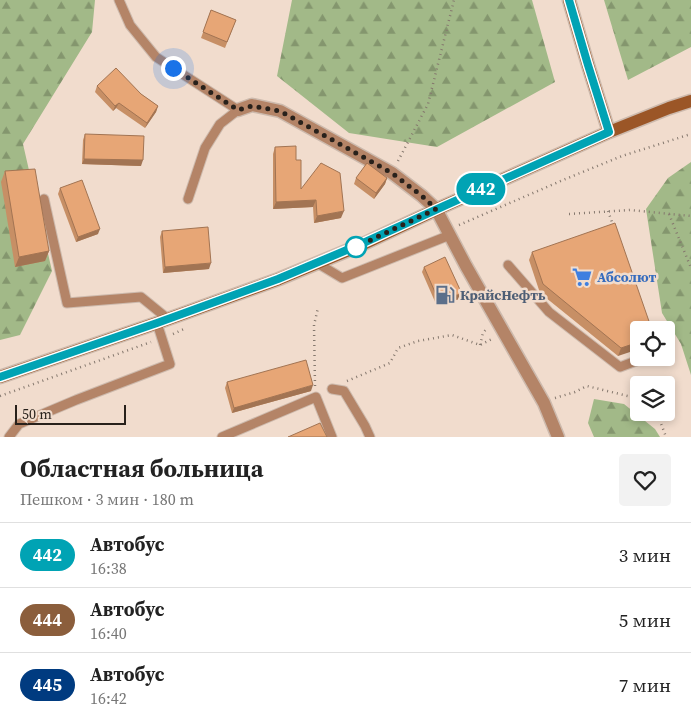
<!DOCTYPE html>
<html lang="ru">
<meta charset="utf-8">
<style>
:root{--surface:#fff;--page:#f2f2f2;--text:#222;--muted:#767676;--line:#e0e0e0}
body{margin:0;font-family:"Source Serif 4",serif;background:var(--page);color:var(--text);height:100vh;display:flex;flex-direction:column;font-size:19px;white-space:nowrap}
*{box-sizing:border-box;margin:0}
p{font-size:16px;color:var(--muted)}
.icon{flex:none;width:28px;height:28px;fill:none;stroke:currentColor;stroke-width:2;stroke-linecap:round;stroke-linejoin:round}
.map{position:relative;height:437px;overflow:hidden}
.drawer{display:flex;flex-direction:column;background:var(--surface);flex:1}
.drawer>*{flex:none}
.badge{padding:0 10px;border-radius:16px;font-size:18px;line-height:32px}
.tools{position:absolute;left:630px;top:321px;display:grid;gap:10px}
.tools a{display:grid;place-items:center;width:45px;height:45px;border-radius:5px;background:var(--surface);box-shadow:0 2px 8px #0003;font-size:25px}
.scale{position:absolute;left:15px;bottom:12px;width:111px;box-sizing:border-box;padding-left:5px;border:2px solid #28211b;border-top:0;font-size:14px;line-height:18px;white-space:nowrap;color:#28211b;-webkit-text-stroke:4px #f1dccd;paint-order:stroke}
.you{position:absolute;width:25px;height:25px;margin:-12px;border:4px solid #fff;border-radius:50%;background:#1a73e8;box-shadow:0 0 0 8px #1a73e833}
.map>.badge{position:absolute;translate:-50% -50%;box-shadow:0 0 0 2px #fff}
.round{display:grid;place-items:center;flex:none;width:52px;height:52px;border-radius:5px;background:var(--page)}
.head{display:flex;align-items:center;justify-content:space-between;height:85px;padding:0 20px}
h1{font-size:24px;font-weight:700;line-height:38px}
ul{padding:0;list-style:none}
li{display:flex;align-items:center;gap:15px;height:65px;padding:0 20px;border-top:1px solid var(--line)}
li div{flex:1}
li b{display:block;font-size:19px}
li em{font-style:normal}
li .badge{min-width:55px;font-weight:700;text-align:center}
.map>svg:first-child{display:block}
.forest{fill:url(#forest-firs)}
.lines{fill:none;stroke-linecap:round;stroke-linejoin:round}
.lane-casing{stroke:#cdbaad;stroke-width:11}
.street-casing{stroke:#cdbaad;stroke-width:15}
.secondary-casing{stroke:#cdbaad;stroke-width:15}
.path{stroke:#85786e;stroke-width:2.5;stroke-dasharray:1 4;stroke-linecap:butt}
.lane{stroke:#b48467;stroke-width:9}
.street{stroke:#b48467;stroke-width:12}
.secondary{stroke:#9b5627;stroke-width:12}
.wall{fill:#c78f65}
.shaded-wall{fill:#a27453}
.building{fill:#e7a676;stroke:#a27453}
.line-casing{stroke:#fff;stroke-width:11}
.line{stroke:#00a3b4;stroke-width:8}
.walk{stroke:#28211b;stroke-width:5;stroke-dasharray:0 9}
.stop-dot{fill:#fff;stroke:#00a3b4;stroke-width:2.5}
.labels{text-anchor:middle;stroke-width:5;stroke-linejoin:round;paint-order:stroke}
.shop-label{font-size:14px;font-weight:bold;fill:#366cbe;stroke:#f1dccd;text-anchor:start}
.service-label{font-size:14px;font-weight:bold;fill:#4e5e75;stroke:#f1dccd;text-anchor:start}
</style>
<div class="map">
<svg width="691" height="437" viewBox="0 0 691 437">
<defs>
<pattern id="forest-firs" width="22" height="20" patternUnits="userSpaceOnUse" patternTransform="scale(1.25)"><rect width="22" height="20" fill="#a2b988"/><path d="M5 1l3.5 6h-7zM16 11l3.5 6h-7z" fill="#84966e"/></pattern>
</defs>
<rect width="100%" height="100%" fill="#f1dccd"/>
<path class="forest" d="M0 0H95L92 32 23 144 52 271 20 335 0 340Z
M292 0H532L555 82 437 147 349 133 277 76Z
M604 0H691V47L628 80Z
M691 162V375L681 344 662 313 646 209 668 178Z
M594 399 624 404 655 429 660 437H594L588 423Z"/>
<g class="lines">
<defs>
<path id="lane" d="M119 0 130 25 156 57 238 110 220 124 205 148 188 199
M44 199 67 303 141 297 168 319
M317 263 342 278 450 235
M508 265 549 312 620 367 644 358
M332 389 344 391 365 426 370 437
M9 437 19 424 76 400 170 364 157 323
M222 437 316 397 332 437"/>
<path id="street" d="M238 110 252 105 280 111 392 173 422 196 436 209 466 266 544 403 558 437"/>
<path id="secondary" d="M569 0 588 65 609 132
M0 377 157 323 279 279 361 245 444 206 609 132 669 108 691 101"/>
</defs>
<use href="#lane" class="lane-casing"/>
<use href="#street" class="street-casing"/>
<use href="#secondary" class="secondary-casing"/>
<path class="path" d="M398 161 428 104 454 0
M608 211 613 225
M569 214 630 210 691 216
M669 214 691 268
M459 225 563 180 622 156 691 134
M173 334 184 329
M480 345 483 333 487 328
M347 381 390 363 398 348 418 341 452 335 480 345 492 339
M315 386 314 325 318 308
M0 396 151 342
M555 398 575 392 587 386 636 398 639 400
M653 412 659 418 666 437"/>
<use href="#lane" class="lane"/>
<use href="#street" class="street"/>
<use href="#secondary" class="secondary"/>
</g>
<path class="wall" d="M211 10 236 20 225 48 201 38Z
M97 86 141 94 158 106 156 112 145 128 116 108 113 111 95 92Z
M85 134 141 166 82 164 83 140Z
M275 147 296 160 301 189 341 218 314 223 313 207 273 209V154Z
M5 171 49 251 45 261 15 267 1 182Z
M356 178H387L385 184 374 199 354 184Z
M60 188 98 234 76 242 58 194Z
M162 231 209 269 163 273 160 237Z
M532 252 652 330 618 356 540 293 529 260Z
M424 267 460 299 436 304 422 272Z
M227 382 311 391 232 413 225 388Z"/>
<path class="shaded-wall" d="M119 103 116 108 113 111 115 106Z
M158 106 156 112 145 128 147 123Z
M84 159 143 160 141 166 82 164Z
M387 178 385 184 374 199 376 193Z
M316 200 313 207 273 209 276 202Z
M344 211 341 218 314 223 317 216Z
M100 229 98 234 76 242 78 237Z
M49 251 45 261 15 267 19 257Z
M211 263 209 269 163 273 165 267Z
M462 294 460 299 436 304 438 299Z
M639 342V349L618 356 621 348Z
M313 385 311 391 232 413 234 408Z"/>
<path class="building" d="M211 10 236 20 227 42 203 32Z
M116 68 141 94 158 106 147 123 119 103 115 106 97 86Z
M85 134 144 136 143 160 84 159Z
M296 146V160H301V189L321 163 340 173 344 211 317 216 316 200 276 202 275 147Z
M367 163 387 178 376 193 356 178Z
M35 169 49 251 19 257 5 171Z
M82 180 100 229 78 237 60 188Z
M615 223 652 330H639V342L621 348 543 284 532 252Z
M208 227 211 263 165 267 162 231Z
M445 257 462 294 438 299 424 267Z
M306 360 313 385 234 408 227 382Z
M320 423 327 437H288Z"/>
<g class="lines">
<defs>
<path id="line" d="M0 377 157 323 278 279 361 244 444 206 609 132 588 65 569 0"/>
</defs>
<use href="#line" class="line-casing"/>
<use href="#line" class="line"/>
<path class="walk" d="M173 68 238 110 252 106 280 111 392 173 422 196 436 209 356 247"/>
</g>
<defs>
<symbol id="supermarket-bare" viewBox="-9 -9 18 18"><path d="M-6-5.5h2.5l.6 2H6L4.5 2H-2.5L-4.4-4H-6ZM-1.5 3.2a1.3 1.3 0 1 0 .1 0ZM3 3.2a1.3 1.3 0 1 0 .1 0Z" fill="#3f7fe0" stroke="#f1dccd" stroke-width="2.5" paint-order="stroke"/></symbol>
<symbol id="fuel-bare" viewBox="-9 -9 18 18"><path d="M-5.5-6h7V0h2V4h1.3V-2.5L3-4.5l.8-.8L6-3V5H2.5V1h-1V6h-7ZM-4.2-4.7v3.2H.2V-4.7Z" fill="#5c6f8a" stroke="#f1dccd" stroke-width="2.5" paint-order="stroke"/></symbol>
</defs>
<g fill-rule="evenodd">
<use href="#supermarket-bare" x="568" y="263" width="28" height="28"/>
<use href="#fuel-bare" x="431" y="281" width="28" height="28"/>
</g>
<circle class="stop-dot" cx="356" cy="247" r="10"/>
<g class="labels">
<g class="shop-label">
<text x="597" y="282">Абсолют</text>
</g>
<g class="service-label">
<text x="460" y="300">КрайсНефть</text>
</g>
</g>
</svg>
<div class="tools">
<a><svg class="icon" aria-label="locate" viewBox="0 0 24 24"><circle cx="12" cy="12" r="6"/><path d="M12 2v4M12 18v4M2 12h4M18 12h4"/></svg></a>
<a><svg class="icon" aria-label="layers" viewBox="0 0 24 24"><path d="M12 4l9 5-9 5-9-5zM3 14l9 5 9-5"/></svg></a>
</div>
<div class="scale">50 m</div>
<div class="you" style="left:173px;top:68px"></div>
<b class="badge" style="left:481px;top:189px;background:#00a3b4;color:#fff">442</b>
</div>
<section class="drawer">
<div class="head"><div><h1>Областная больница</h1><p>Пешком · 3 мин · 180 m</p></div><a class="round"><svg class="icon" aria-label="heart" viewBox="0 0 24 24"><path d="M12 20l-8-8c-3-5 5-10 8-4 3-6 11-1 8 4z"/></svg></a></div>
<ul>
<li><span class="badge" style="background:#00a3b4;color:#fff">442</span><div><b>Автобус</b><p>16:38</p></div><em>3 мин</em></li>
<li><span class="badge" style="background:#8b5e3c;color:#fff">444</span><div><b>Автобус</b><p>16:40</p></div><em>5 мин</em></li>
<li><span class="badge" style="background:#003b80;color:#fff">445</span><div><b>Автобус</b><p>16:42</p></div><em>7 мин</em></li>
</ul>
</section>
